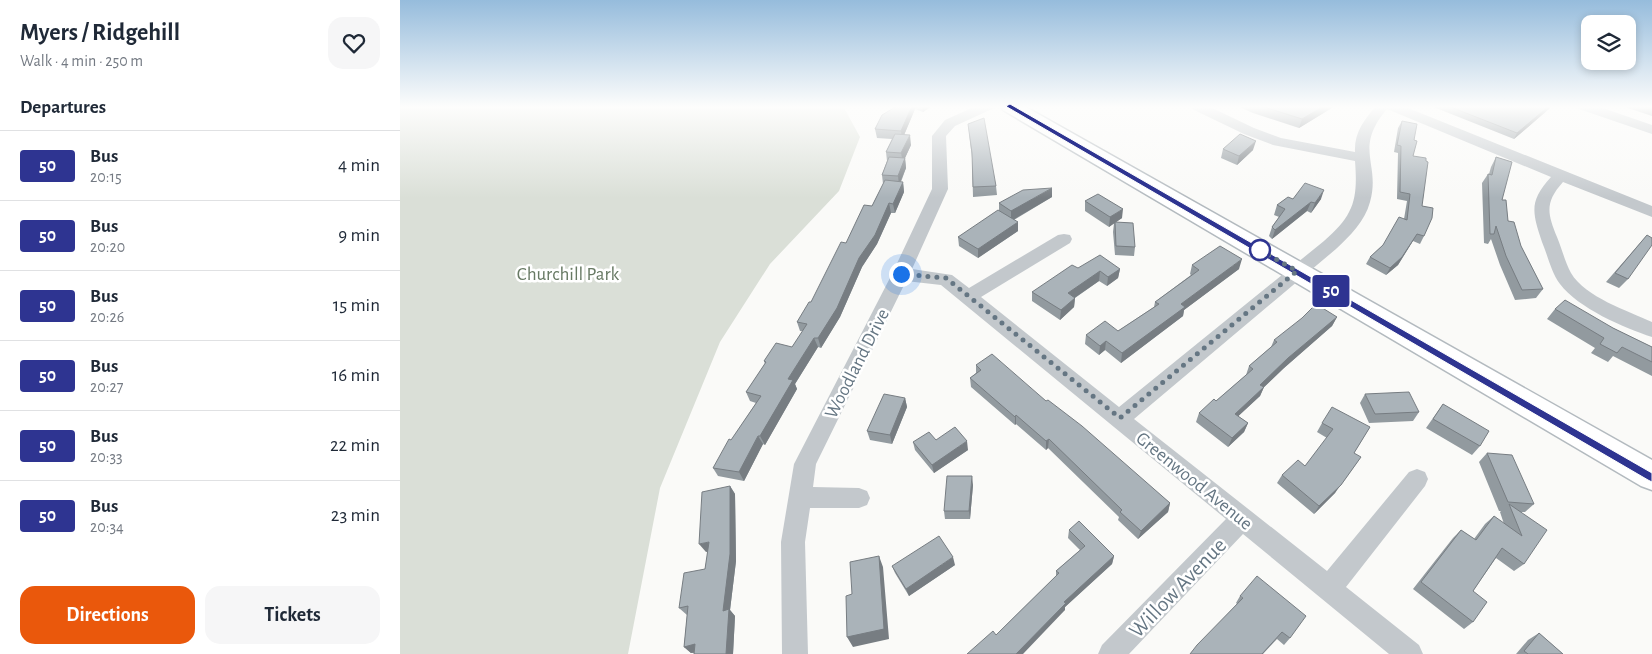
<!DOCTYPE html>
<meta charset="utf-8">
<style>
:root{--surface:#fff;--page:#f6f6f7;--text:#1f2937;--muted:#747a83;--line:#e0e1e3;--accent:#ea580c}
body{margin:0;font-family:"Alegreya Sans",sans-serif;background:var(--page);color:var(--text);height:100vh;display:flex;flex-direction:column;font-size:19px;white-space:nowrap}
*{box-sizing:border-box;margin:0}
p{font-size:16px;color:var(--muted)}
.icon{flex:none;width:28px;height:28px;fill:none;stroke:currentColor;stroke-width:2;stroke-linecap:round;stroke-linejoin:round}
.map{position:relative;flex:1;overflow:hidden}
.side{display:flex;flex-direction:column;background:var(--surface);width:400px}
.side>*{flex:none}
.badge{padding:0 10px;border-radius:4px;font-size:18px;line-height:32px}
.buttons{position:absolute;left:1181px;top:15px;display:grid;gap:10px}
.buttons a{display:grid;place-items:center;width:55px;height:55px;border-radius:10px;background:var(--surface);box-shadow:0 2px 8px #0003;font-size:25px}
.you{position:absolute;width:25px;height:25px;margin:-12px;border:4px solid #fff;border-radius:50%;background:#1a73e8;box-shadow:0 0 0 8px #1a73e833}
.map>.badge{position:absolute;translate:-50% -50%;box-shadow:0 0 0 2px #fff}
h2{padding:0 20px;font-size:19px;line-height:45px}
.round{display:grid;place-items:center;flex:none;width:52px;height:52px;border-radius:15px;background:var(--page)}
.summary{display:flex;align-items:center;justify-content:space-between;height:85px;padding:0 20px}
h1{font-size:24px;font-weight:600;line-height:38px}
.primary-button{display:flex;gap:10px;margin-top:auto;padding:10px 20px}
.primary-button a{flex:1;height:58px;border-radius:15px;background:var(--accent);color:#fff;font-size:20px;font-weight:600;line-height:58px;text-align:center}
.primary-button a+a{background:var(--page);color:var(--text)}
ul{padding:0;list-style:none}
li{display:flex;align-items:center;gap:15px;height:70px;padding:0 20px;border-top:1px solid var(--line)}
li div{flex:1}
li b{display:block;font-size:19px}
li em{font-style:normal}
li .badge{min-width:55px;font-weight:700;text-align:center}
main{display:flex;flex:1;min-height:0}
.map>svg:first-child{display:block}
.green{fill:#dadfd7}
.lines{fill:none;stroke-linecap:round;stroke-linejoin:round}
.secondary-casing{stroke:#b3babf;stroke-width:3}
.street{fill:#c3c8cc;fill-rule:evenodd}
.secondary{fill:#fff;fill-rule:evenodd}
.wall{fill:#929a9f}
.shaded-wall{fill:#777d82}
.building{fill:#aab3b9;stroke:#777d82}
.line{fill:#2e3491;stroke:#fff}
.walk{stroke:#657683;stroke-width:5;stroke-dasharray:0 9}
.stop-dot{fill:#fff;stroke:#2e3491;stroke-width:2.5}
.labels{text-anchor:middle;stroke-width:5;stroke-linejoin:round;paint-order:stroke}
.park-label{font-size:19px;fill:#687a64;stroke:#fff}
.street-label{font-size:19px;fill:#657683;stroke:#fff}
.near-street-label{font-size:22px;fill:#657683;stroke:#fff}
</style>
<main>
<section class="side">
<div class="summary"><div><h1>Myers / Ridgehill</h1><p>Walk · 4 min · 250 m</p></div><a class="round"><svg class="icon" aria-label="heart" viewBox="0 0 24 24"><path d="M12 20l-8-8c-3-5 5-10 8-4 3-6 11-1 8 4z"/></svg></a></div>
<h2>Departures</h2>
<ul>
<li><span class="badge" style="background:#2e3491;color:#fff">50</span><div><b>Bus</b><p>20:15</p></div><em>4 min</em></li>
<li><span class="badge" style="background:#2e3491;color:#fff">50</span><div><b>Bus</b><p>20:20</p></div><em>9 min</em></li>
<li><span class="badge" style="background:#2e3491;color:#fff">50</span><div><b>Bus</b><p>20:26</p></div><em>15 min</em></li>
<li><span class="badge" style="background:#2e3491;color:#fff">50</span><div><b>Bus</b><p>20:27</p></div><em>16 min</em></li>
<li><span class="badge" style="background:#2e3491;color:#fff">50</span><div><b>Bus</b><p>20:33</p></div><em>22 min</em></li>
<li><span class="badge" style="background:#2e3491;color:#fff">50</span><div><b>Bus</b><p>20:34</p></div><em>23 min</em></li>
</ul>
<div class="primary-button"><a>Directions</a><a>Tickets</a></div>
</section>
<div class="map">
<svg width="1252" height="654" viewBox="0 0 1252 654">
<rect width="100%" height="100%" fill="#fafaf8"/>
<path class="green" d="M0 106H443L460 137 439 191 370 264 320 342 260 488 228 654H0Z"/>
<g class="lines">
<defs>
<path id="secondary" d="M601 106H624L1252 460V490L1241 486 603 110Z"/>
</defs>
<use href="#secondary" class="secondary-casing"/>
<path class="street" d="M576 106H594L592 109 555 126 546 136 548 189 512 269 552 275 569 288 658 235 664 234 670 235 672 239 670 243 581 297 719 407 924 241C954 215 958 200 955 161L873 145 844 134 792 109 790 106H808L854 128 881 138 955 152C954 133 964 120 976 106H1003L1252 206V217L1163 182C1145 202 1147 213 1157 237 1162 249 1165 262 1171 273 1185 297 1228 311 1252 322V337C1224 328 1178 308 1160 284 1151 272 1148 256 1142 242 1132 212 1129 201 1151 177L987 109C953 149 981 163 970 202 965 221 950 236 936 249L734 419 927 571 1009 472 1017 469 1025 472 1028 479 1025 486 946 587 1019 645 1023 654H989L843 534 729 654H698L702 645 826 519 541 285 506 281 416 464 413 487 459 488 467 491 470 498 467 505 459 508H410L405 542 408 654H382L381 542 394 464 492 274 532 189V136L545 120Z
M1177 106H1197L1252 125V134L1179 109Z"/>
<use href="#secondary" class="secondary"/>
</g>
<path class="wall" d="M497 106H532L523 112 515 109 504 135 511 145 505 158 506 168 501 182H503L504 192 495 213H491L477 244 462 267 440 317 421 348 418 347 395 384 397 389 365 445 363 444 344 481 318 476 313 468 356 403 350 401 346 392 365 364 364 361 392 347 403 331H400L397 322 411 302 446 243 472 206 483 184 482 175 487 161 486 152 492 139 477 138 475 129Z
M837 106H935L899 128 853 113Z
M1031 106H1151L1150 108 1114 139Z
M1222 106H1252V116Z
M1002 121 1014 140 1013 156 1022 206 1024 236 1020 244 1013 241 998 265 986 275 966 264 970 257 983 245 1004 219 1007 201 997 199 998 153 994 152 998 128Z
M568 124 596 186 597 195 573 197 572 158Z
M823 149 853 150 837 165 821 158Z
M1096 157 1102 200 1108 221 1143 289 1136 298 1115 300 1100 265 1091 239 1088 244 1084 243 1082 183 1088 174H1089L1091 167Z
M652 197 614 220 618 231 578 258 559 246 558 237 599 211V203Z
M893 199H921L911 213 907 211 872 239 869 236 872 227 879 217 874 215 877 205Z
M685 201 722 218 716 222 735 247 734 256 715 255 713 232 714 223 709 227 685 211Z
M1247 235 1228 279 1219 288 1206 282Z
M792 265 839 269 784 310 783 316 721 363 705 350 699 355 685 344 686 335 718 331 754 307 755 302 791 275 790 274Z
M678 268 720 269 718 278 707 286 699 281 675 298 674 307 660 320 632 301V292Z
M1155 309 1213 328 1252 347V376L1213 356 1208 362 1191 353 1195 348 1147 319Z
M937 317 932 326 884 368 864 387 860 396 838 416 848 423 844 432 828 447 796 422 799 413 816 401 846 375 849 366 871 347 874 340Z
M576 365 646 401 770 503 768 512 738 539 718 520 719 517 648 448 646 450 616 424 615 425 571 387 570 378 576 373Z
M965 394 1019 412 1013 421 969 423 960 403Z
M505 398 507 407 492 444 470 440 467 431Z
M1043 404 1080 446 1072 455 1026 428Z
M922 423 970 427 954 453 935 493 914 514 877 483 882 475 905 466 927 438 917 432Z
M536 440 568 450 534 473 515 450 513 442Z
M1087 453 1134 504 1125 512H1121L1124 564 1114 571 1096 558 1073 591V622L1064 629 1013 589 1053 538 1061 530 1074 539 1085 524 1094 516 1104 524 1100 512 1101 511H1099L1079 462Z
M573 485 570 519H545L544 511Z
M330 486 335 494 336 561 330 610 335 616 333 654H294V653H291L284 647 287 615 279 608 305 569 308 551 306 552Z
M669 530 714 556 712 564 665 607V610L596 635 656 576V571L680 550 668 538Z
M555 565 509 596 495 573 492 566Z
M840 596 890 638 884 645 877 639 863 654H790L837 604 836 603Z
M1139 633 1163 654H1116L1128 640Z"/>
<path class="shaded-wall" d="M512 106H515V109L502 140 501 131Z
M522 106H532L523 112Z
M924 106H935L899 128 902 119Z
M1149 106H1151L1150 108 1114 139 1117 133Z
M510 135 511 145 505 158 506 168 499 185 498 176 503 163 501 153Z
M856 141 853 150 837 165 839 156Z
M503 182 504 192 495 213 493 204Z
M652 188V197L611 221V211Z
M924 190 921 199 911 213 915 203Z
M911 202 907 211 872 239 875 230Z
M489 203 491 213 477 244 462 267 440 317 421 348 418 338 459 258Z
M723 209 722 218 709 227 710 217Z
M618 222V231L578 258V249Z
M1017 234 998 265 986 275 990 268Z
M842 259 839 269 784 310 783 316 721 363 722 353 781 304Z
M720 269 718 278 707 286 708 277Z
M700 271 699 281 667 303 668 293Z
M675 298 674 307 660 320 661 310Z
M937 317 932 326 884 368 857 394 860 385 888 358Z
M414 338 418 347 395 384 397 389 365 445 360 436 388 379Z
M706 341 705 350 699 355 700 346Z
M864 387 860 396 831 423 835 414Z
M505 398 507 407 492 444 490 435Z
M616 415V424L615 425V417Z
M848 423 844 432 828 447 832 438Z
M358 436 363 444 344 481 339 472Z
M649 439 648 448 646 450V441Z
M567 441 568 450 534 473 532 465Z
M961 457 935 493 914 514 919 506Z
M572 476 573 485 570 519 569 511Z
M330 486 335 494 336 561 330 610 335 616 333 654H326L323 611Z
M770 503 768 512 738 539 741 531Z
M309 542 316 549 306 552 299 544Z
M479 556 483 567 489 639 453 647 447 637Z
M714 556 712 564 665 607V610L623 654H616L664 602Z
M553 557 555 565 509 596 506 589Z
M295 644 302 651 291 653 284 647Z"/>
<path class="building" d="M497 106H512L501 131 475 129 482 115Z
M861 106H924L902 119Z
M1048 106H1149L1117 133Z
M1245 106H1252V108Z
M584 118 596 186 573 187 572 153 568 124Z
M1002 121 1017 124 1014 140 1017 141 1013 156 1026 158V161L1028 162 1022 206 1033 208 1032 218 1024 236 1017 234 1002 257 990 268 970 257 983 245 999 217 1007 220 1010 194 1000 192 1001 146 997 145Z
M495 134 510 135 501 153 486 152Z
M840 134 856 141 839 156 823 149Z
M489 157 505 158 498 176 482 175Z
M1096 157 1112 162 1102 200H1106L1108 221 1114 222 1121 246 1143 289 1122 290 1106 256 1096 226 1094 234H1090L1088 174 1092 175Z
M485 180 503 182 493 204 489 203 475 235 459 258 437 308 418 338H414L388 379 393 380 360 436H358L339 472 313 468 329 439 331 440 361 396 346 392 366 362 364 361 376 343 392 347 407 324 397 322 409 302H411L441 242 446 243 464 205 472 206Z
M905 183 924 190 915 203 911 202 875 230 872 227 885 209 877 205 888 197 893 199Z
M652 188 611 211 599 203 623 190Z
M698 194 723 209 710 217 685 201Z
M598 210 618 222 578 249 558 237Z
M715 222 733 223 735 247 716 246Z
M1247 235 1252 238V245L1228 279 1215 273Z
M820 246 842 259 781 304 785 307 722 353 706 341 700 346 686 335 705 321 718 331 759 304 755 302 799 270 792 265Z
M700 255 720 269 708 277 700 271 668 293 675 298 661 310 632 292 672 265 678 268Z
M1165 300 1213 328 1252 347V362L1222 347 1217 353 1200 344 1204 338 1155 309Z
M916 304 937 317 888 358 860 385 864 387 835 414 848 423 832 438 799 413 814 399 816 401 853 369 849 366 877 342 874 340 902 318Z
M592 354 646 401 648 400 682 426 770 503 741 531 720 512 722 510 649 439 646 441 616 415 615 417 570 378 581 370 576 365Z
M1009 392 1019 412 975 414 965 394Z
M484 394 505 398 490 435 467 431Z
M1043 404 1089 431 1080 446 1033 419Z
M932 407 970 427 954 453 961 457 941 485 919 506 882 475 898 460 905 466 933 429 922 423Z
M555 427 567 441 532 465 513 442 529 432 536 440Z
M1087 453 1112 455 1134 504 1108 502Z
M547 476H572L569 511H544Z
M330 486V554L323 611 329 609 326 654H294L295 644 284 647 288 606 279 608 284 573 305 569 309 542 299 544 302 492Z
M1109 504 1147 530 1124 564 1102 548 1073 591 1087 602 1073 622 1021 582 1061 530 1076 540 1094 516 1122 536Z
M679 521 714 556 664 602 666 603 616 654H567L593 631 596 635 659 573 656 571 685 546 669 530Z
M539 536 553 557 506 589 492 566Z
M479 556 484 629 447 637 446 596 452 594 450 562Z
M857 576 906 616 890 638 882 632 862 654H790L797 645 843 598 840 596Z
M1139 633 1163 654H1128L1124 651Z"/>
<linearGradient id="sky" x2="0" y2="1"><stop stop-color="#96bcdc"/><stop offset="0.54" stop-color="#fdfdfc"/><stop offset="1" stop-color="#fdfdfc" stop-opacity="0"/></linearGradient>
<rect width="1252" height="198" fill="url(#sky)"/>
<path class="line" d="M610 104 1252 473V482L1248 480 607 107 606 106Z"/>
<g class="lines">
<path class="walk" d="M501 274 546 278 720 418 897 271 860 250"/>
</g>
<circle class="stop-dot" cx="860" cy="250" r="10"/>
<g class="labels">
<g class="park-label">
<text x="168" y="280">Churchill Park</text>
</g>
<g class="street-label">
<text transform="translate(456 363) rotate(-63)" y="7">Woodland Drive</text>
<text transform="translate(795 480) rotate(39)" y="7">Greenwood Avenue</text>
</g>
<g class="near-street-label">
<text transform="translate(777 587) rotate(-46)" y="8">Willow Avenue</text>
</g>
</g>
</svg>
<div class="buttons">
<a><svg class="icon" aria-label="layers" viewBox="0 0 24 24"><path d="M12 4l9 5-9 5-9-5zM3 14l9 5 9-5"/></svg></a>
</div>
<div class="you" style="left:501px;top:274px"></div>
<b class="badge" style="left:931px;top:291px;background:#2e3491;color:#fff">50</b>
</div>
</main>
